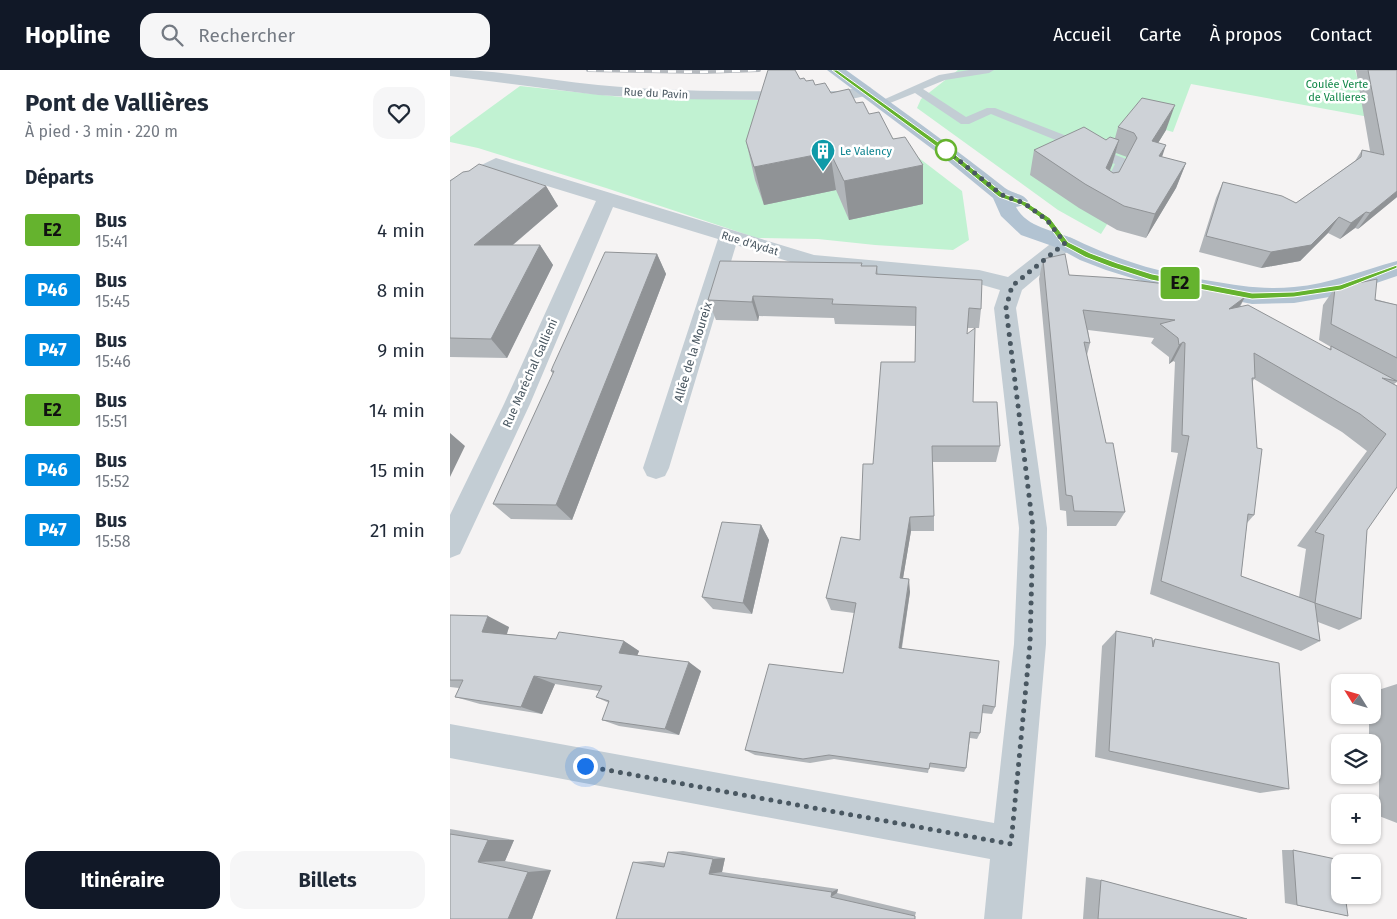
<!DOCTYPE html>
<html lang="fr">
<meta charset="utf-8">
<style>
:root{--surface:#fff;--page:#f6f6f7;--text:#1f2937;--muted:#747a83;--accent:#111827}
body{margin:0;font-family:"Fira Sans",sans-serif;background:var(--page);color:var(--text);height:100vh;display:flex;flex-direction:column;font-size:19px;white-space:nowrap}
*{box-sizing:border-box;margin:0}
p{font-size:16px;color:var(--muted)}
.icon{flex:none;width:28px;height:28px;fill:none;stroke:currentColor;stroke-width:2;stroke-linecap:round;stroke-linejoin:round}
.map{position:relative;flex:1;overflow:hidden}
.drawer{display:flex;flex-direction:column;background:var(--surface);width:450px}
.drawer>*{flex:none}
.badge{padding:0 10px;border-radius:4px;font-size:18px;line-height:32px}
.needle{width:32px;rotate:307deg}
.tools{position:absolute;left:881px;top:604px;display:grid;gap:10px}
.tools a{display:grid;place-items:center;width:50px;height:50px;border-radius:10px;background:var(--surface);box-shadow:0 1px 4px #0004;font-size:25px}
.you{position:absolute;width:25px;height:25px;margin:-12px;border:4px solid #fff;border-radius:50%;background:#1a73e8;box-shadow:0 0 0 8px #1a73e833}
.map>.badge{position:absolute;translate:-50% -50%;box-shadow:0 0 0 2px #fff}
h2{padding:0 25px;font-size:19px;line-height:45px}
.round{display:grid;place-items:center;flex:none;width:52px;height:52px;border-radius:15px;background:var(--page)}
.overview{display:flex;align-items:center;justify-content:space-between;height:85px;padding:0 25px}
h1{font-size:24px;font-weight:700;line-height:38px}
.button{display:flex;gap:10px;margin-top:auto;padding:10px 25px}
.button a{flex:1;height:58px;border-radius:15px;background:var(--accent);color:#fff;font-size:20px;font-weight:700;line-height:58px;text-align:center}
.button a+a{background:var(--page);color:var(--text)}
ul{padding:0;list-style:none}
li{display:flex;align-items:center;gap:15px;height:60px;padding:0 25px}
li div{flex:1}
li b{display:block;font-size:19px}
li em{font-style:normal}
li .badge{min-width:55px;font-weight:700;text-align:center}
header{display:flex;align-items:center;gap:30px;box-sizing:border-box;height:70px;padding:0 25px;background:var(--accent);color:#fff}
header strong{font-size:24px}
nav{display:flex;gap:28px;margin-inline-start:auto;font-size:18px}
.search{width:350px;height:45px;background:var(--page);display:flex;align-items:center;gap:12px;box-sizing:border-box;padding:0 18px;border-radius:15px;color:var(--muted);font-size:19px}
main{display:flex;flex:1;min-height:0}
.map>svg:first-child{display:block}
.green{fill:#c1f2d2}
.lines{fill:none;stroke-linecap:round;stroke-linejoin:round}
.lane{fill:#c3cdd4;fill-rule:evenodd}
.street{fill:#c3cdd4;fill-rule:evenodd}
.primary{fill:#b2c3d2;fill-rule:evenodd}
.rail-casing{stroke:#b4b8bd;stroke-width:4}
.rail{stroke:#fff;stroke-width:2.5;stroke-dasharray:8;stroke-linecap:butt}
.wall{fill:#b1b5b9;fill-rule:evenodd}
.shaded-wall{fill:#909396}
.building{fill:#ced2d7;stroke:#909396;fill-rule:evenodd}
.line{fill:#65b32e;stroke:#fff}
.walk{stroke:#495761;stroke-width:5;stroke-dasharray:0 9}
.stop-dot{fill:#fff;stroke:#65b32e;stroke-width:2.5}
.labels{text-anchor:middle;stroke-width:5;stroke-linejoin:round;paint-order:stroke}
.far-park-label{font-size:11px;fill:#14884a;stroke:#fff}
.far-street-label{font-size:11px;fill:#495761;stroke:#fff}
.far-culture-label{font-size:11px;fill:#0d838f;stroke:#fff;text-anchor:start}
.street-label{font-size:12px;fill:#495761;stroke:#fff}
</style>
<header>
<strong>Hopline</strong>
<div class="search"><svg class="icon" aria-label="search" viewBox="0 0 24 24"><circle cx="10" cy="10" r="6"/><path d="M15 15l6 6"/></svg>Rechercher</div>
<nav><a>Accueil</a><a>Carte</a><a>À propos</a><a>Contact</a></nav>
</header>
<main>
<section class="drawer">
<div class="overview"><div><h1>Pont de Vallières</h1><p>À pied · 3 min · 220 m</p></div><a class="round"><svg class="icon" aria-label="heart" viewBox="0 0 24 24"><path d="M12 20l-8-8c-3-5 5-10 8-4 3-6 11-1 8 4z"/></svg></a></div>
<h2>Départs</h2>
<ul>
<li><span class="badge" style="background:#65b32e;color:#111">E2</span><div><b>Bus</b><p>15:41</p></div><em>4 min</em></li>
<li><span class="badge" style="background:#008be0;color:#fff">P46</span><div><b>Bus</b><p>15:45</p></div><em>8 min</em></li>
<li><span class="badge" style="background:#008be0;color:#fff">P47</span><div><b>Bus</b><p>15:46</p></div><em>9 min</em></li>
<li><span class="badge" style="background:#65b32e;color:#111">E2</span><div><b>Bus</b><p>15:51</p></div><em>14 min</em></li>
<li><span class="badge" style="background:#008be0;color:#fff">P46</span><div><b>Bus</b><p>15:52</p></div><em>15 min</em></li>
<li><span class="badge" style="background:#008be0;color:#fff">P47</span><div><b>Bus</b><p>15:58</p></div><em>21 min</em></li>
</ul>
<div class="button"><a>Itinéraire</a><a>Billets</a></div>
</section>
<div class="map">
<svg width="947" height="849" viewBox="0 0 947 849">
<rect width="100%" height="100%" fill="#f5f3f3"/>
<path class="green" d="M508 0H905L919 47 741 14 723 62 716 60 651 164 608 140 467 38 471 29Z
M70 16 171 27 396 32 512 121 519 170 503 180 425 175 368 169 307 168 156 118 28 78 0 72V67Z"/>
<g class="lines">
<path class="lane" d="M519 0H544L539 3 495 10 473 19 516 47 537 38H545L676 89 678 92 661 125 657 126 651 122 665 94 541 44 519 54H511L465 23 435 35 431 36 426 33 489 5Z"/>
<path class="street" d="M0 0C50 0 98 10 148 15 229 23 311 21 392 21L414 16 420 17 422 21 420 25 392 31 214 29 148 25 0 6Z
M46 88 364 185 529 200 558 207 608 168 615 166 622 168 625 173 622 178 572 220 566 238 597 458 596 574 572 849H534L540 789 0 688V654L544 753 564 574 569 458 544 238 550 220 529 214 363 199 286 175 219 398 215 406 206 409 197 406 193 398 268 169 163 137 80 334 10 484 0 488V445L54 334 146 131 48 101 0 124V110Z"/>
<path class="primary" d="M377 0H396C450 39 503 77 555 118 563 124 573 123 578 131L575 135 566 137C577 158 604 160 624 169 669 191 712 203 761 211 789 216 816 220 844 217 880 214 913 200 947 191V206L891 225 844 233 802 234 701 214 656 200 630 190 608 178 571 165 551 146 543 128 493 87Z"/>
<defs>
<path id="rail" d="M138 0 252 2 309 0"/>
</defs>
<use href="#rail" class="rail-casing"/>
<use href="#rail" class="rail"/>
</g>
<path class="wall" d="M906 0H947V127L908 159 905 158 890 169 878 163 850 191 811 198 749 182 766 128 773 112 846 133 905 91 912 80 920 81Z
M350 9 381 23 406 33 419 44 443 69 473 95V134L399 150 386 120 314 135 305 110 296 71Z
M668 57 716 60 708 73 712 87 736 93 726 118 696 168 667 160 629 138 580 105 584 80 656 70 665 68ZM666 83 677 87 669 102 663 103 660 101Z
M0 111 96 116 108 136 63 175H90L103 195 57 288 0 287Z
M207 184 216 204 122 450 61 449 43 434 103 304 101 301Z
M593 189 619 205 795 227 790 237 879 279 881 277 869 270 873 235 885 218 947 235V312L944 314 947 316 917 460 911 549 889 560 868 552 870 571 851 581 700 524 728 383 721 382 725 292 723 291 719 294V287L701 273 704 268 638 260 640 273 637 285 656 373 675 442 666 456H617L616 441 610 440 589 209ZM804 309 892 362 917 381 847 476 856 479 849 527 791 506 797 453 804 445 803 311Z
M412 196H427L428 204 531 239 529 258H517V264L523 332 550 376 546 392H483L484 446V461H461L453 508 460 522 452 578 545 637 542 644 532 643 530 663 527 669 520 668 516 698 514 702 479 697 478 703 384 689 360 693 305 685 295 680 393 603 404 543 381 540 376 528 410 470 423 394 465 292 466 256 385 254 384 248 309 246 308 251 266 250 258 230Z
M311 455 319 470 302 544 263 539 252 527Z
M0 545 59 557 57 564 106 569 174 571 189 581 187 586 251 601 229 665 169 656 152 650 159 633 146 627 149 621 105 614 92 644 30 634 5 627 9 618 0 617Z
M666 561 702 571 705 569 839 719 810 723 645 687 652 576Z
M947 614V753L929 746V706L922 703V672H919V645H922V622Z
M0 759 64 770 55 791 101 800 82 849H0Z
M832 780H843L898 846 835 833Z
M233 781 275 788 272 802 388 819 387 823 466 842 465 846 183 792 201 791 215 793 218 782Z
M636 807 651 810 797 849H633Z"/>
<path class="shaded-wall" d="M725 35 716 60 694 96 702 71Z
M669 70 662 95 649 122 656 98Z
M716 75 708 99 709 86Z
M380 82 386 120 314 135 304 97Z
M736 93 726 118 696 168 705 144Z
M473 95V134L399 150 394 111Z
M96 116 108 136 39 195 24 175Z
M947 121V127L908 159 920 143Z
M916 142 905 158 890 169 901 153Z
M889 147 878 163 850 191 811 198 821 182Z
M90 175 103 195 57 288 41 269Z
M207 184 216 204 122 450 106 435Z
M303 226 309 246 308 251 302 232Z
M795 227 783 247 779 239Z
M733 272 723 291 719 294 729 275Z
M0 363 15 376 0 407Z
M460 447 461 461 451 520 450 508Z
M311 455 319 470 302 544 293 533Z
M459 509 460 522 450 587 449 578Z
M38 546 59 557 54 572 32 562Z
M174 571 189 581 184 593 169 583Z
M239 592 251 601 229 665 215 659Z
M84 606 105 614 92 644 71 637Z
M38 770H64L55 791 28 792Z
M275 788 272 802 259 804 263 789Z
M101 800 82 849H58L78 802Z
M388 819 387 823 381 827 382 822Z"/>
<path class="building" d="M318 0H345L350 9 354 8 356 11 363 10 365 15 375 13 381 23 399 19 406 33 413 32 419 44 429 42 443 69 455 67 473 95 394 111 380 82 304 97 296 71Z
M918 0H947V121L920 143 916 142 901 153 889 147 861 175 821 182 756 166 773 112 832 126 846 133 911 87 912 80 934 85Z
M692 28 725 35 702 71 716 75 709 86 736 93 705 144 674 136 635 114 584 80 634 57 656 70 660 67 669 70 656 98 663 103 669 102 687 68 684 63 668 57Z
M29 94 96 116 24 175H90L41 269 0 268V111L13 102 19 101Z
M155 182 207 184 106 435 43 434 104 301H101L103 296Z
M615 184 619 205 666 208 790 223 795 227 779 239 798 235 881 280V276L947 311 932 308 947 316V417L917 460 911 549 865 533 870 571 711 511 739 366 732 365 735 273 733 272 729 275 728 268 710 254 725 250 633 240 640 273 634 272 656 373H663L675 442 624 441 622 426 616 425 593 189ZM804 283 910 344 936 364 865 462 874 465 865 533 791 506 798 444 804 445 812 379 807 378 802 308H805Z
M270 191 412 193 411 196H427L426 204 532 210 531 239 519 238 517 264 525 258 523 332H547L550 376H482L484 446 460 447 450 508 459 509 449 578 549 591 545 637 533 635 530 663 520 662 516 698 480 693 479 699 379 685 353 689 295 680 319 594 393 603 406 533 376 528 391 467 410 470 413 394H423L431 292H465L466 237 382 234 383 229 303 226 302 232 258 230Z
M927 209 925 230 947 235V288L881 254 885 218Z
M272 452 311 455 293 533 252 527Z
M0 545 38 546 32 562 106 569 109 562 174 571 169 583 239 592 215 659 152 650 159 631 146 627 152 616 84 606 71 637 5 627 13 610H0Z
M666 561 702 568 703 577 705 569 829 593 839 719 659 681Z
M0 764 38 770 28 792 78 802 58 849H0Z
M843 780 890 790V825H895L898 846 847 835Z
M218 782 263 789 259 804 382 822 381 827 465 846V849H166L183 792 214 797Z
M651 810 797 849H648Z"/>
<path class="line" d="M382 0H387L502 82 554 124 576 132 600 148 618 172 640 183 667 193 702 204 802 223 844 222 890 215 947 195V198L891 220 844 227 802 229 701 210 661 197 635 187 613 175 595 151 572 135 549 127 498 85Z"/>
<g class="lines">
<path class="walk" d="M135 696 561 774 580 574 583 458 556 238 562 216 615 173 597 150 574 133 552 125 496 80"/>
</g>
<defs>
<symbol id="building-pin" viewBox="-11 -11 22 30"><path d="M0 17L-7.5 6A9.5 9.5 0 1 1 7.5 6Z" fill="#0f9aa8" stroke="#fff"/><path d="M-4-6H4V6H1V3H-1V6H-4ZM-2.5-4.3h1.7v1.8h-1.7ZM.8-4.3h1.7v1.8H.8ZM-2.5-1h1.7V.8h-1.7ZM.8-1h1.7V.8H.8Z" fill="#fff"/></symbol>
</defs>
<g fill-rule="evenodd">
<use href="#building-pin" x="359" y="67" width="28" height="38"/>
</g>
<circle class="stop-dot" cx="496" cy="80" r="10"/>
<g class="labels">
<g class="far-park-label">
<text x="887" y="18">Coulée Verte<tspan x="887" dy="13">de Vallieres</tspan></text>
</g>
<g class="far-street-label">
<text transform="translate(206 23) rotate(3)" y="4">Rue du Pavin</text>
<text transform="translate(300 173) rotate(17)" y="4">Rue d'Aydat</text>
</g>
<g class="far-culture-label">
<text x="390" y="85">Le Valency</text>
</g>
<g class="street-label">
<text transform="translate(243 282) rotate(-73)" y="4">Allée de la Moureix</text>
<text transform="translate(80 303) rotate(-66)" y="4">Rue Maréchal Gallieni</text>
</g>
</g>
</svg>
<div class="tools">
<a><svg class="needle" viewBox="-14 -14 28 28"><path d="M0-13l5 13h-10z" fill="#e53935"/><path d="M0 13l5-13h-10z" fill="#747a83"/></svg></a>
<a><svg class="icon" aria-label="layers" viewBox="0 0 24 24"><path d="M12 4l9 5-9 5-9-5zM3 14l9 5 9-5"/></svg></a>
<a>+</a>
<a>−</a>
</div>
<div class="you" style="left:135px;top:696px"></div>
<b class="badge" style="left:730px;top:213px;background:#65b32e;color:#111">E2</b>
</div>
</main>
